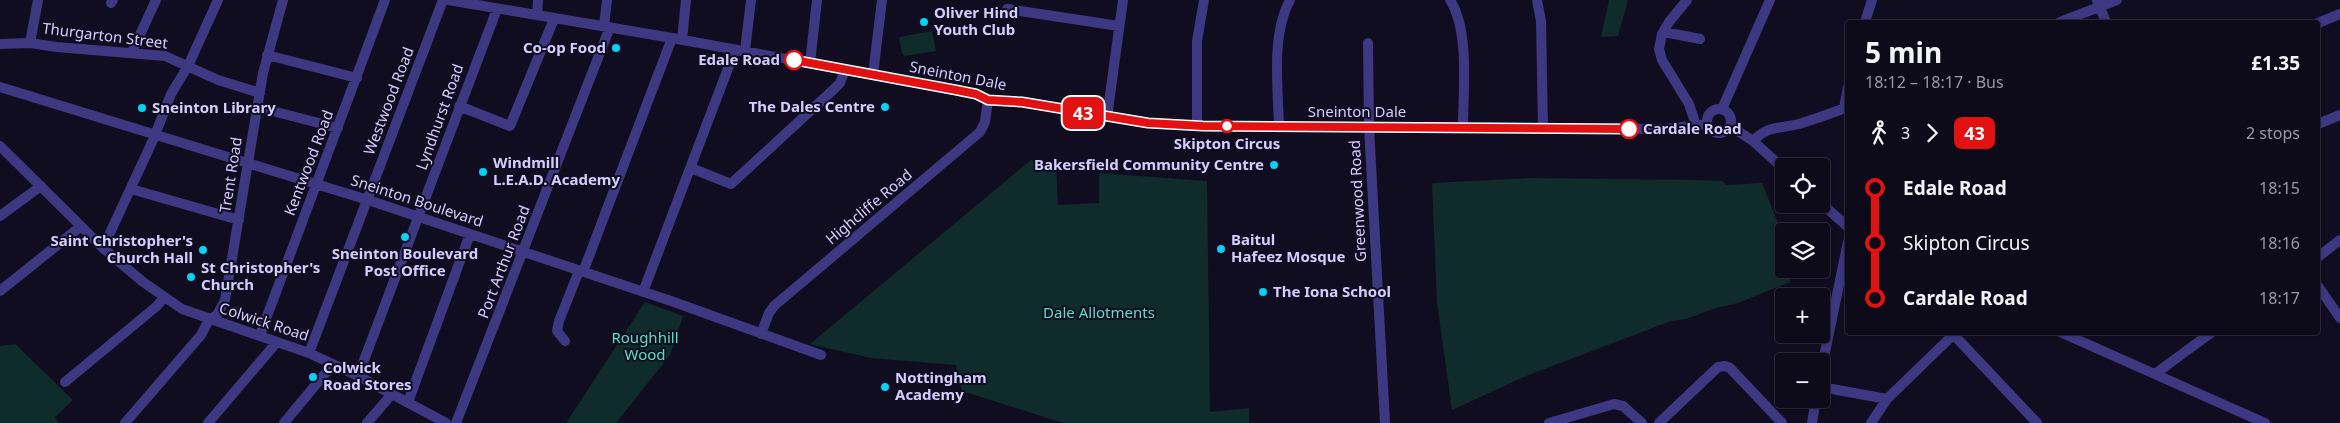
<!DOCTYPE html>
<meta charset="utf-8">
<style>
:root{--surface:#0d0a19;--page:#161322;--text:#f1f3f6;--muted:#9a9aa2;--line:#2d2b38}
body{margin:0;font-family:"Noto Sans",sans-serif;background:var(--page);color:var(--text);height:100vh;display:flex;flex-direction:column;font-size:19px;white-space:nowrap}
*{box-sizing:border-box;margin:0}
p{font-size:16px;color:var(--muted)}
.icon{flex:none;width:28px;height:28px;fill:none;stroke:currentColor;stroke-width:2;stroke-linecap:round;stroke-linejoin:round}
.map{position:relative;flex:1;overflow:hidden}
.details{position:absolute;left:1845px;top:20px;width:475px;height:315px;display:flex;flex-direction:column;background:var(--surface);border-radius:5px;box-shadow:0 1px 4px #0004,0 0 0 1px var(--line)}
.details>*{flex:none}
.badge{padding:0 10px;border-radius:8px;font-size:18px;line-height:32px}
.fabs{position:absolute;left:1775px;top:158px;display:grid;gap:10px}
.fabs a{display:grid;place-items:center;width:55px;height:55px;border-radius:5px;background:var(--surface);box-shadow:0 1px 4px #0004,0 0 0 1px var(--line);font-size:25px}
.map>.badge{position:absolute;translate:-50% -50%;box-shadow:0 0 0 2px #fff}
.legs{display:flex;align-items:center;gap:8px;height:55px;padding:0 20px;font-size:16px}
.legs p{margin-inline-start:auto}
.overview{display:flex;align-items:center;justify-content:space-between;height:85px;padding:0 20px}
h1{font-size:28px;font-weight:700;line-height:38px}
ul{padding:0 20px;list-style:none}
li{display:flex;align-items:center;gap:18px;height:55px;font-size:19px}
li i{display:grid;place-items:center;width:8px;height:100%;margin:0 6px;background:currentColor}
li i::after{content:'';width:12px;height:12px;margin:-6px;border:4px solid;border-radius:50%;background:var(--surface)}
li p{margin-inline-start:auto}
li:first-child i{background:linear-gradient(#0000 50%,currentColor 0)}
li:last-child i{background:linear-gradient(currentColor 50%,#0000 0)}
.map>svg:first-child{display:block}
.green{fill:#102b2b}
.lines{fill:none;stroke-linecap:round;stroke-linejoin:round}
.minor{stroke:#3e3781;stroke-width:10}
.line-1-casing{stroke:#fff;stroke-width:11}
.line-1{stroke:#e21212;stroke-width:8}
.poi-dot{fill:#00d3f8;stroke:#110d21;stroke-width:2}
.stop-1-dot{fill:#fff;stroke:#e21212;stroke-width:2.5}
.labels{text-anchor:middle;stroke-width:4;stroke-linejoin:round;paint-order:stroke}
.poi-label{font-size:15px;font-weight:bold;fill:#d5cdff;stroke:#110d21;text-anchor:start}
.street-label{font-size:15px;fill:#d5cdff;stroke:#110d21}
.stop-label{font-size:15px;font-weight:bold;fill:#d5cdff;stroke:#110d21;text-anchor:end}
.park-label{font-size:15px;fill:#58e0c5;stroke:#110d21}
</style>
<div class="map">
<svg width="2340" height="423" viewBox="0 0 2340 423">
<rect width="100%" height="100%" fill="#110d21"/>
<path class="green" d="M1609 0H1628L1618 36 1601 37Z
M932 31 936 51 905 56 902 54 899 37Z
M1031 160 1056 164 1058 205 1099 203V173L1207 181 1210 412 1249 408V423H1063L962 391 956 365 871 358 810 344Z
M1529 178 1695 180 1722 181 1726 185 1762 183 1784 238V269H1790V282L1738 303 1716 308 1686 319 1671 321 1526 376 1452 410 1437 303 1432 183Z
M645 302 683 316 670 355 616 423H566Z
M15 344 73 400 55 417 59 423H0V346Z"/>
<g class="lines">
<path class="minor" d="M448 0 672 38 929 85 975 94 988 100 1022 102 1149 123 1203 126 1665 129 1707 124
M1450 0C1470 31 1463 91 1463 127
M1537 0 1541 21 1543 129
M1687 0 1669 22 1662 34 1659 49 1662 60 1689 104 1696 125
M2097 0 2106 22
M111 3 113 0
M1007 9 1119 26
M537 15 538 0
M1865 22 1872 0
M2060 22 2117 0
M2318 23 2340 14
M604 26 607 0
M1664 32 1700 39
M682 40 686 0
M30 43 38 0
M1368 43 1369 127 1385 423
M0 44 30 43 57 47 165 56 218 80 260 93
M745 51 751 0
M132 52 156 0
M267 55 357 78
M810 63 817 0
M873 75 882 0
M0 87 368 200 674 302 821 355
M459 106 510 126 554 19
M257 107 338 128
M1844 108 1848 87
M1707 121a12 12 0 1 1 24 0a12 12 0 1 1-24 0Z
M1722 109 1770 0
M1107 117 1123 0
M2318 124 2340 115
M1197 126V41L1204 0
M1730 126 1753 141 1784 169
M1279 127C1278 88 1271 34 1290 0
M1753 141C1769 125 1778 129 1799 124 1815 119 1832 113 1848 107
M0 146 103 248 143 282 182 309 309 353 358 376 446 423
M691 168 731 184 833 90 840 83 845 70
M131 189 239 220
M1821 203 1848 227
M0 216 41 186
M103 248 153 140 171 94 188 66 218 0
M2318 257 2340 240
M583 272 672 38
M2318 286 2340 318
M0 291 80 227
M643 292 735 50
M1951 332 2037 423
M2060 332 2265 423
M761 334 769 313 774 306 980 132 985 122 988 100
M260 335 385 0
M565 341 557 331 559 321 579 271
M309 353 443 0
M1821 371 1848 242
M2155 374 2212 332
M358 376 497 9
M65 382 157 306 164 297
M1821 387 1887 399 1953 335
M408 402 470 234
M125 423 201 335 209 320 217 315 225 300 263 73 283 0
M208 423 277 342
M284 423 333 364
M367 423 392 394
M456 423 610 27
M1549 423 1614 404 1623 406 1642 423
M1659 423 1718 367 1725 366 1730 368 1782 423
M1812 423 1816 399
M1871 423 1887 399"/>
</g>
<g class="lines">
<defs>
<path id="line-1" d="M794 60 956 90 976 94 988 100 1022 102 1148 123 1203 126 1629 129"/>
</defs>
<use href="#line-1" class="line-1-casing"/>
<use href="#line-1" class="line-1"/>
</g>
<g class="poi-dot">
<circle cx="924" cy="22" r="5"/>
<circle cx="616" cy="48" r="5"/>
<circle cx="885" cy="107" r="5"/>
<circle cx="142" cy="108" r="5"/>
<circle cx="1274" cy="165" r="5"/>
<circle cx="483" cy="172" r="5"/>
<circle cx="405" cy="237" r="5"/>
<circle cx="1221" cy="249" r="5"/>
<circle cx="203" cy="250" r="5"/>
<circle cx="191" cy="277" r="5"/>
<circle cx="1263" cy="292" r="5"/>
<circle cx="313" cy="377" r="5"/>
<circle cx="885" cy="387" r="5"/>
</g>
<g class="stop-1-dot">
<circle cx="794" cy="60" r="9"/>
<circle cx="1227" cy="126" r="6"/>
<circle cx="1629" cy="129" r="9"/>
</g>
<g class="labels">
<g class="poi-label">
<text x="934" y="18">Oliver Hind<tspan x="934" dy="17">Youth Club</tspan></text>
<text x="606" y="53" text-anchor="end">Co-op Food</text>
<text x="875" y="112" text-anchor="end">The Dales Centre</text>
<text x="152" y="113">Sneinton Library</text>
<text x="493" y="168">Windmill<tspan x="493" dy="17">L.E.A.D. Academy</tspan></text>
<text x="1264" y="170" text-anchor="end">Bakersfield Community Centre</text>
<text x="1231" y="245">Baitul<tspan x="1231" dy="17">Hafeez Mosque</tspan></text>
<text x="193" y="246" text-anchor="end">Saint Christopher's<tspan x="193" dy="17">Church Hall</tspan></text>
<text x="405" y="259" text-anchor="middle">Sneinton Boulevard<tspan x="405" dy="17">Post Office</tspan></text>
<text x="201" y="273">St Christopher's<tspan x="201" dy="17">Church</tspan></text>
<text x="1273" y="297">The Iona School</text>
<text x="323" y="373">Colwick<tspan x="323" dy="17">Road Stores</tspan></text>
<text x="895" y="383">Nottingham<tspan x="895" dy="17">Academy</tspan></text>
</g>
<g class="street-label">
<text transform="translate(105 36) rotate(7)" y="5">Thurgarton Street</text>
<text transform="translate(958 76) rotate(11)" y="5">Sneinton Dale</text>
<text transform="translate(389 101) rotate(-69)" y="5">Westwood Road</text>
<text x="1357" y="117">Sneinton Dale</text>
<text transform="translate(440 117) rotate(-70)" y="5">Lyndhurst Road</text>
<text transform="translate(309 163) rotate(-69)" y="5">Kentwood Road</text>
<text transform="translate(231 175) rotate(-81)" y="5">Trent Road</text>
<text transform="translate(417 201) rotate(18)" y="5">Sneinton Boulevard</text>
<text transform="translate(1358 201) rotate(-93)" y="5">Greenwood Road</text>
<text transform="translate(869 207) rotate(-40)" y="5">Highcliffe Road</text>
<text transform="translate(504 262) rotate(-69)" y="5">Port Arthur Road</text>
<text transform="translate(264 322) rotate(18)" y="5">Colwick Road</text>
</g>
<g class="stop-label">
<text x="780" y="65">Edale Road</text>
<text x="1643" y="134" text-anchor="start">Cardale Road</text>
<text x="1227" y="149" text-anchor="middle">Skipton Circus</text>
</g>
<g class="park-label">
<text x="1099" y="318">Dale Allotments</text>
<text x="645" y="343">Roughhill<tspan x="645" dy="17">Wood</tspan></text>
</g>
</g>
</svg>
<div class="fabs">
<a><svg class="icon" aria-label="locate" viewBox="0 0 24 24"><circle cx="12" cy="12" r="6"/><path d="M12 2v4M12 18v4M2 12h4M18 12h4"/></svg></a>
<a><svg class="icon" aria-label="layers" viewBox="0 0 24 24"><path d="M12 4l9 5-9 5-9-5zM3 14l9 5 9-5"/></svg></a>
<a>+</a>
<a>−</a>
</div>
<b class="badge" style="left:1083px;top:113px;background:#e21212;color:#fff">43</b>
<section class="details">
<div class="overview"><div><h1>5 min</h1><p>18:12 – 18:17 · Bus</p></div><b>£1.35</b></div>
<div class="legs"><svg class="icon" aria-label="walk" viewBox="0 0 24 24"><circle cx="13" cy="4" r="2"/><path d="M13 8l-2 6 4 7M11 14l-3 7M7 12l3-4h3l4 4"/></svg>3<svg class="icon" aria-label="forward" viewBox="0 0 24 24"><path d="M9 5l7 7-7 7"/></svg><b class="badge" style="background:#e21212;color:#fff">43</b><p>2 stops</p></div>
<ul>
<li><i style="color:#e21212"></i><b>Edale Road</b><p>18:15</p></li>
<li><i style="color:#e21212"></i><span>Skipton Circus</span><p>18:16</p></li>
<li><i style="color:#e21212"></i><b>Cardale Road</b><p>18:17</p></li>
</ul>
</section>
</div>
